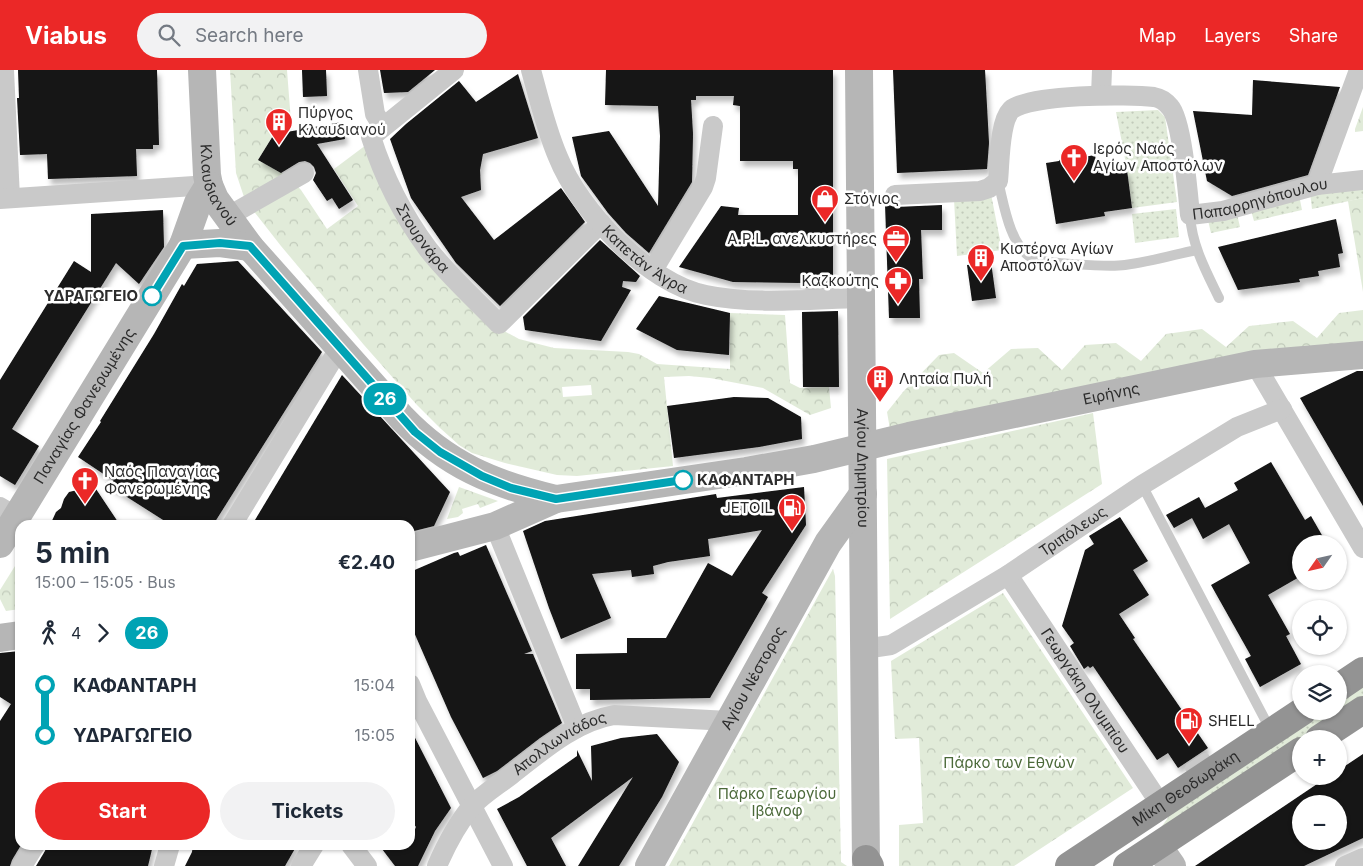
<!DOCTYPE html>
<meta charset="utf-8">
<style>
:root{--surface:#fff;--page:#f2f2f3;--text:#1f2937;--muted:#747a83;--accent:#eb2827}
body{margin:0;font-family:Inter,sans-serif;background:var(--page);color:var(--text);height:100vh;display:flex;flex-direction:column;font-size:19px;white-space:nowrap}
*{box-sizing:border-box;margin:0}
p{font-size:16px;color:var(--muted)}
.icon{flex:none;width:28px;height:28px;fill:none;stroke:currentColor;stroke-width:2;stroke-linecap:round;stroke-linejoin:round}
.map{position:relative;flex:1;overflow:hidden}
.panel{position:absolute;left:15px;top:450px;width:400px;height:330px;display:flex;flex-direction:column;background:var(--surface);border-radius:15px;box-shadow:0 1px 4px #0004}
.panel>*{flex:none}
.badge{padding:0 10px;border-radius:16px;font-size:18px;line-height:32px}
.needle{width:32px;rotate:236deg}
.tools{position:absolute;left:1292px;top:465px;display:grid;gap:10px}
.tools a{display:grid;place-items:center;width:55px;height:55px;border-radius:50%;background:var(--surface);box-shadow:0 1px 4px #0004;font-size:25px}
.map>.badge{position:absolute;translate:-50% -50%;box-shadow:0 0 0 2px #fff}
.legs{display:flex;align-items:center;gap:8px;height:55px;padding:0 20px;font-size:16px}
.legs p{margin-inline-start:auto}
.headline{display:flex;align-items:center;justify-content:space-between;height:85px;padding:0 20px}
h1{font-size:28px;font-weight:700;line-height:38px}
.button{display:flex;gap:10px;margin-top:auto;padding:10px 20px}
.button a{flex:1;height:58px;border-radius:30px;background:var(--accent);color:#fff;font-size:20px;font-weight:700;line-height:58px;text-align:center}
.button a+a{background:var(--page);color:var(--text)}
ul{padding:0 20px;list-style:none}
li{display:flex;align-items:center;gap:18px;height:50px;font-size:19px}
li i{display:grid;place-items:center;width:8px;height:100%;margin:0 6px;background:currentColor}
li i::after{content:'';width:12px;height:12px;margin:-6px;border:4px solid;border-radius:50%;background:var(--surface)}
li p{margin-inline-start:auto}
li:first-child i{background:linear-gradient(#0000 50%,currentColor 0)}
li:last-child i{background:linear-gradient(currentColor 50%,#0000 0)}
header{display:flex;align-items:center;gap:30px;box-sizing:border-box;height:70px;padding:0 25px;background:var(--accent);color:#fff}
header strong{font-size:24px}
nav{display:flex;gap:28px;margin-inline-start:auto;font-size:18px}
.search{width:350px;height:45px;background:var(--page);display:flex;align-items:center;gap:12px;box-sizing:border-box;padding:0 18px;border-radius:28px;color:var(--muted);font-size:19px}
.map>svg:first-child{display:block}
.grass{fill:url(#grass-dots)}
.park{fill:url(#park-crowns);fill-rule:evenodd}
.building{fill:#131313;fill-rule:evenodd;filter:url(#shadow)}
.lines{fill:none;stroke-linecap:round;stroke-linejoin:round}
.lane{stroke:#c9c9c9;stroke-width:10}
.street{stroke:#c9c9c9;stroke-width:20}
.secondary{stroke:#b6b6b6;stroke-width:28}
.highway{stroke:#939393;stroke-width:28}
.line-1-casing{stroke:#fff;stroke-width:11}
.line-1{stroke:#00a3b4;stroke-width:8}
.stop-1-dot{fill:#fff;stroke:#00a3b4;stroke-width:2.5}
.labels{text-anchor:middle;stroke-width:5;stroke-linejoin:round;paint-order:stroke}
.poi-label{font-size:15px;fill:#2c2c2c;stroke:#fff;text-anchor:start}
.street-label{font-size:15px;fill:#2c2c2c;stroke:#fff}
.stop-label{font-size:15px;font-weight:bold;fill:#2c2c2c;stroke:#fff;text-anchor:end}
.park-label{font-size:15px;fill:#4b6939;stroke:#fff}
</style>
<header>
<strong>Viabus</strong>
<div class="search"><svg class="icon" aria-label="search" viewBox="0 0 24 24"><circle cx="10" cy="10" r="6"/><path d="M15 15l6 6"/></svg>Search here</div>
<nav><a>Map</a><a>Layers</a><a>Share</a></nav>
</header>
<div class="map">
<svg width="1363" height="796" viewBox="0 0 1363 796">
<defs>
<pattern id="grass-dots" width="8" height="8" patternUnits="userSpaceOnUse" patternTransform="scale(1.25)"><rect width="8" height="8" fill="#e1ebd9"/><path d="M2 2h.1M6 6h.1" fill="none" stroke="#c1caba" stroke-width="1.8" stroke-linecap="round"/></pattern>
<pattern id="park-crowns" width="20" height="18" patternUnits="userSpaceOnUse" patternTransform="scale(1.25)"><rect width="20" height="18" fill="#e1ebd9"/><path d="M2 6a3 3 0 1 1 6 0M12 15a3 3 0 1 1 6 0" fill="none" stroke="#c1caba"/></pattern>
<filter id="shadow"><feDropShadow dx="3" dy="5.5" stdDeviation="2.5" flood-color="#0004"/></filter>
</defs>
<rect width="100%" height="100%" fill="#fff"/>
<path class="grass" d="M1158 40 1165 47 1177 132 1132 138 1127 99 1116 42Z
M1363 116V128L1312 139 1310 122Z
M991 124 1002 180 957 186 954 129Z
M1299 125 1302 140 1254 151 1250 137Z
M1176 139 1179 167 1135 173 1132 144Z
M1236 140 1240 157 1211 163 1207 146Z
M1363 617V626L1175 751 1154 767 1170 745 1326 641H1339V633Z"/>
<path class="park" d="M230 0H287L291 52 277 59 258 90 289 107 301 120 327 159 358 136 334 99 366 75 493 255 519 269 554 278 628 282 639 284 657 294 730 299V243L785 245 790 313 800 318 829 317 831 338 810 345 763 318 710 308 689 306 664 307 673 396 577 406 557 405 505 393 472 383 459 375 440 358 417 335 364 275 281 176 245 130 236 103ZM591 315 592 325 563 327 562 317Z
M1363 37V61L1355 62V59Z
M1363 128V222L1348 131Z
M1363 240V279L891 365 887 342 903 322 939 285 954 283 983 303 1011 279 1038 278 1062 300 1085 275 1116 273 1141 291 1166 264 1202 259 1226 277 1249 256 1293 251 1317 268 1339 243Z
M1093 343 1102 414 890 549 887 389Z
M459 417 498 431 480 438 478 434 462 439 463 443 458 447 447 449Z
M20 488V539L6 541 0 529V520Z
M833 499 835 506 841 792 847 796H669Z
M1003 523 1133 718 1014 796H899V755L923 753 919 668 895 669 891 591Z"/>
<path class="building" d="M18 0H157L159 75H153V79H136L137 106 48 109 47 84 20 85 17 28H19Z
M302 0H326L327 26 303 27Z
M380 0H435L408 22 384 23Z
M606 0H833V217L802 218V213L733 212 679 197 721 136 739 138 738 145H798V99H793V91H740V36L733 35 734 26H696V30H691L693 64 692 112 649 183 626 163 608 143 581 106 572 67 609 61 658 136 660 66 658 36 605 35Z
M893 0H985L989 73 987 99 897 103Z
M518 4 538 68 483 84 480 100 481 120 461 127 494 170 561 118 585 152 500 236 456 193 411 128 390 69 406 54 459 11 476 32Z
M1253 10 1340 17 1308 105 1232 126 1207 111 1193 41 1252 45Z
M284 48 287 62 342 52 345 69 317 74 353 130 339 139 332 128 327 131 313 110 316 103 314 97 310 93 305 91 299 92 281 103 258 90Z
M1073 81 1078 88 1095 85 1098 103 1127 100 1132 138 1104 142 1105 146 1056 154 1046 93 1059 91 1064 84Z
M885 134 896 137 942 135V160H921L923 209H919L920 248H889Z
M163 140 164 177 139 214 116 193 12 359 39 376 15 415 0 406V310L74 191 91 202V144Z
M1336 149 1343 183 1338 184 1340 197 1318 201 1319 206 1299 209 1300 212 1238 220 1218 177Z
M600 170 640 206 636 212 623 211 622 217 631 220 601 271 525 260 523 247Z
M238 191 322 282 213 455H171L105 413 114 411 78 387 101 352 100 351 154 264 182 214 184 216 197 194Z
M991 192 996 228 972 231 967 195Z
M659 226 730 243 729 285 677 280 636 259Z
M838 241 839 317H803L802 242Z
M1357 301H1363V436L1300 328Z
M342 305 450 422 434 456 410 462V455H252Z
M734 327 768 328 801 347 802 369 759 377 674 388 667 336Z
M1271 392 1305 450 1311 446 1327 474H1301V506L1268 525 1290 564 1286 566 1301 594 1260 617 1245 589 1251 586 1211 515 1250 493 1229 454 1203 469 1192 448 1174 458 1166 445 1199 427 1205 438 1238 420 1234 413Z
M94 416 120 455H50L56 442 61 438 64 429 69 422Z
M804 417 806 455 762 523 768 527 710 628 590 630V619H576V584L627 583V568H666L708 493 732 506 762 460 708 469 710 486 668 492 653 496 654 504 632 507 631 500 592 504 611 548 561 569 549 538 523 461 545 451 716 424 717 428Z
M1120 447 1148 491 1133 500 1149 525 1119 544 1135 568 1133 569 1208 678 1178 698 1168 683 1157 690 1093 596 1090 598 1088 596 1084 599 1070 576 1074 573 1062 556 1085 480 1094 474 1089 466Z
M486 475 532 581 524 584H533L562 653 540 668 497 701 483 708 451 647 410 553V502L454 483 458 482 460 486Z
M20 581 21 775 12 790 10 796H0V651L11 634 0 627V583Z
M410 658 451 738 435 761 418 796H395L379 775H410V770L416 757 410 748Z
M657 664 679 692 662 727 619 796H578L633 707 551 768 566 796H527L497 739 519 727 577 686V680L592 711 591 676 621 668Z
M1363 684V768L1304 796H1195L1329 706H1339V700ZM1301 734H1339V771H1301Z
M47 775H153L148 796H36L45 781Z
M193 775H297L285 796H185L192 782Z"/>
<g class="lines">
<path class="lane" d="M998 111C1004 134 1009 172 1030 187 1040 194 1111 197 1125 195 1149 192 1173 185 1196 180
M1190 145C1192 176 1206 201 1219 228
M1142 415 1271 661
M1190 698 1205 688"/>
<g class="street">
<path d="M4 0 10 128"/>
<path d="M368 0 375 44 383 57"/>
<path id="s1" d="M454 0 371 67C384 108 402 144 428 179 448 205 476 230 499 254L601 153"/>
<path id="s2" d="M531 0C539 29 546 59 558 87 579 140 648 214 706 225 754 235 812 229 861 228"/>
<path d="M1101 25 1102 0"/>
<path d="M1317 115 1359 0"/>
<path id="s3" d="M895 125 980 121 989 118 998 111C1000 93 999 52 1011 40 1028 24 1129 24 1154 27 1160 28 1166 32 1170 37 1182 50 1188 124 1190 145L1223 141 1317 115 1363 110"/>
<path d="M0 129 209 115"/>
<path d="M227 147 304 103"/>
<path d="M653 200 703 117 706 108 713 56"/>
<path d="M1255 294 1363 478"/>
<path d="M0 437 17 447"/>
<path d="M232 455 340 277"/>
<path d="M495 456 577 658"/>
<path id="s4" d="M1008 505 1161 735"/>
<path id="s5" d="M864 579 891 575 1008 505 1142 415 1237 357 1282 339"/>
<path d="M410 614 417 631 503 796"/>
<path d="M351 775 367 796"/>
<path d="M22 796 35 775"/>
<path d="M164 796 170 775"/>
<path d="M301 796 314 775"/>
<path id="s6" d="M437 796C446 775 457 754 472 736 483 724 498 715 511 705 542 681 574 652 614 645L729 651"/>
<path d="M1345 796 1363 788"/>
</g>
<g class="secondary">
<path id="s7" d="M202 0 207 105 209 115 215 129 250 177 402 348C447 395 493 414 556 429"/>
<path id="s8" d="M859 0 866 796"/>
<path d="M183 175 220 173 250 177"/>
<path id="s9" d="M0 474 183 175 198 133 209 115"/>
<path id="s10" d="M410 478 495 456 556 429 746 401 814 389 909 366 1255 294 1363 285"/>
<path d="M0 568 20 565"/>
<path d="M1158 776 1172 796"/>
<path id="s11" d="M649 796 828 473 863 424"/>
</g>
<g class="highway">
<path d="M1339 617 1363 601"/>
<path d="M1319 669 1363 640"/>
<path d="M866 789 870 796"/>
<path id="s12" d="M1069 796 1303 641"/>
<path d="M1127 796 1301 681"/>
</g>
</g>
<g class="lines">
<defs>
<path id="line-1" d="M152 226 183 176 220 173 250 176 415 362 440 382 482 406 511 418 556 429 683 410"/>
</defs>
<use href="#line-1" class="line-1-casing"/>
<use href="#line-1" class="line-1"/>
</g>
<defs>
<symbol id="building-pin" viewBox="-11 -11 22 30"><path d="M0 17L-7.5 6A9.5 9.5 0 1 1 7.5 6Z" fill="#eb2827" stroke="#fff"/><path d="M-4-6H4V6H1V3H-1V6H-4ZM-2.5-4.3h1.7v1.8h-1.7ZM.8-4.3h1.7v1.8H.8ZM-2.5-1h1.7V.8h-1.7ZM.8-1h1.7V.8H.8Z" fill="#fff"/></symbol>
<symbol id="church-pin" viewBox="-11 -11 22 30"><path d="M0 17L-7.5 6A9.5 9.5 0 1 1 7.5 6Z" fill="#eb2827" stroke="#fff"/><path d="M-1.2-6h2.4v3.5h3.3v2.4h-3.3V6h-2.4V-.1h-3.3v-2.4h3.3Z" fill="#fff"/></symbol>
<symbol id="shop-pin" viewBox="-11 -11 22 30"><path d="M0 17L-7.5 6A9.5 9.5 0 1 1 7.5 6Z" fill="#eb2827" stroke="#fff"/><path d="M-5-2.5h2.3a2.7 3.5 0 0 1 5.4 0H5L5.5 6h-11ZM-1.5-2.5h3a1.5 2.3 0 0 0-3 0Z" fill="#fff"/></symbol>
<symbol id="office-pin" viewBox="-11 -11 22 30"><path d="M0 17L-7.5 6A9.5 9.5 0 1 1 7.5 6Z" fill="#eb2827" stroke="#fff"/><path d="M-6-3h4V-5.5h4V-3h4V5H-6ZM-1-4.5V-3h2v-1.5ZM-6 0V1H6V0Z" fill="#fff"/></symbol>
<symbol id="pharmacy-pin" viewBox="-11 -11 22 30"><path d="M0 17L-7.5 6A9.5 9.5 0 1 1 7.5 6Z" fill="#eb2827" stroke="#fff"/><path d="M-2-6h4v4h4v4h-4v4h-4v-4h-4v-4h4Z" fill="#fff"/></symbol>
<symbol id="fuel-pin" viewBox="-11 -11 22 30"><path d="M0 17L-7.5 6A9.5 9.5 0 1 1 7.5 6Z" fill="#eb2827" stroke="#fff"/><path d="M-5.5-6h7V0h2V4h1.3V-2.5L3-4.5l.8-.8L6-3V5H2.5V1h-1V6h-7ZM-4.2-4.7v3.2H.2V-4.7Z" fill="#fff"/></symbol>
</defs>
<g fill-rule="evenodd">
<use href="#building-pin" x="263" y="36" width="32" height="43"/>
<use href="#church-pin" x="1058" y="72" width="32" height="43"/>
<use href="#shop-pin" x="809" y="113" width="32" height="43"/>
<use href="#office-pin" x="880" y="153" width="32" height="43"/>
<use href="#building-pin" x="965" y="172" width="32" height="43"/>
<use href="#pharmacy-pin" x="882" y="195" width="32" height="43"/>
<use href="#building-pin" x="864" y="293" width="32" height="43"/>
<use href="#church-pin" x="69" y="395" width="32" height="43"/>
<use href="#fuel-pin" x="776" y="422" width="32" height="43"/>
<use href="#fuel-pin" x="1173" y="635" width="32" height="43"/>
</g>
<g class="stop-1-dot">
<circle cx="152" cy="226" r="9"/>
<circle cx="683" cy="410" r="9"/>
</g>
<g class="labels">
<g class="poi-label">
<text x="298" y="48">Πύργος<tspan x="298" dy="17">Κλαυδιανού</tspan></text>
<text x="1093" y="84">Ιερός Ναός<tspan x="1093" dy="17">Αγίων Αποστόλων</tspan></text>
<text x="844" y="134">Στόγιος</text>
<text x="877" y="174" text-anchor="end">A.P.L. ανελκυστήρες</text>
<text x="1000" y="184">Κιστέρνα Αγίων<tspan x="1000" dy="17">Αποστόλων</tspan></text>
<text x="879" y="216" text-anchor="end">Καζκούτης</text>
<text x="899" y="314">Ληταία Πυλή</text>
<text x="104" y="407">Ναός Παναγίας<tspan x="104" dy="17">Φανερωμένης</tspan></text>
<text x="773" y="443" text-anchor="end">JETOIL</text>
<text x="1208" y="656">SHELL</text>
</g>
<g class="street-label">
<text dy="5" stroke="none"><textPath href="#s7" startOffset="118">Κλαυδιανού</textPath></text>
<text dy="5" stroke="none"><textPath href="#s3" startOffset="526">Παπαρρηγόπουλου</textPath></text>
<text dy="5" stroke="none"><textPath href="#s1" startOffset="221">Στουρνάρα</textPath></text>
<text dy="5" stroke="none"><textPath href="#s2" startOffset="228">Καπετάν Άγρα</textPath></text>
<text dy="5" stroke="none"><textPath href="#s10" startOffset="720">Ειρήνης</textPath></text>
<text dy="5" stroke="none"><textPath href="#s9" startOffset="162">Παναγίας Φανερωμένης</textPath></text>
<text dy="5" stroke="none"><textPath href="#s8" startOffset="398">Αγίου Δημητρίου</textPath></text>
<text dy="5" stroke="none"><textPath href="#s5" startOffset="242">Τριπόλεως</textPath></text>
<text dy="5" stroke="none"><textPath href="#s11" startOffset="215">Αγίου Νέστορος</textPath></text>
<text dy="5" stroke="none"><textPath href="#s4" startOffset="139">Γεωργάκη Ολυμπίου</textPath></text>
<text dy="5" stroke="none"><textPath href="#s6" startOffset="178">Απολλωνιάδος</textPath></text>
<text dy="5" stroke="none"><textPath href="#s12" startOffset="140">Μίκη Θεοδωράκη</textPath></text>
</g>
<g class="stop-label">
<text x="138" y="231">ΥΔΡΑΓΩΓΕΙΟ</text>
<text x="697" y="415" text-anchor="start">ΚΑΦΑΝΤΑΡΗ</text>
</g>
<g class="park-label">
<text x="1009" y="698">Πάρκο των Εθνών</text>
<text x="777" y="729">Πάρκο Γεωργίου<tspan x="777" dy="17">Ιβάνοφ</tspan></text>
</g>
</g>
</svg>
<div class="tools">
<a><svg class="needle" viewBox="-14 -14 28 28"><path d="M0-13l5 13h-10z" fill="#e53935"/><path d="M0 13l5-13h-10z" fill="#747a83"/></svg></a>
<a><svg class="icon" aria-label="locate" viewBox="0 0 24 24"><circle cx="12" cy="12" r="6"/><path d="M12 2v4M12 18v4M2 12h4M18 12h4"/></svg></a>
<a><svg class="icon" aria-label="layers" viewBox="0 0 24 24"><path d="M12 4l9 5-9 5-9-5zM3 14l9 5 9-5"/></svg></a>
<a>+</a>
<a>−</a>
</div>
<b class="badge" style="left:385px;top:329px;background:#00a3b4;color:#fff">26</b>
<section class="panel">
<div class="headline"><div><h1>5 min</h1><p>15:00 – 15:05 · Bus</p></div><b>€2.40</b></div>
<div class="legs"><svg class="icon" aria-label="walk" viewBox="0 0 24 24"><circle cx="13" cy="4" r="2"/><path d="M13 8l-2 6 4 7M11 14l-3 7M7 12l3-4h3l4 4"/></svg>4<svg class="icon" aria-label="forward" viewBox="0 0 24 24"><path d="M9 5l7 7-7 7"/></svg><b class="badge" style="background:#00a3b4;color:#fff">26</b></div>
<ul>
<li><i style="color:#00a3b4"></i><b>ΚΑΦΑΝΤΑΡΗ</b><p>15:04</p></li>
<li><i style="color:#00a3b4"></i><b>ΥΔΡΑΓΩΓΕΙΟ</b><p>15:05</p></li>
</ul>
<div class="button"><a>Start</a><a>Tickets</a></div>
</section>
</div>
